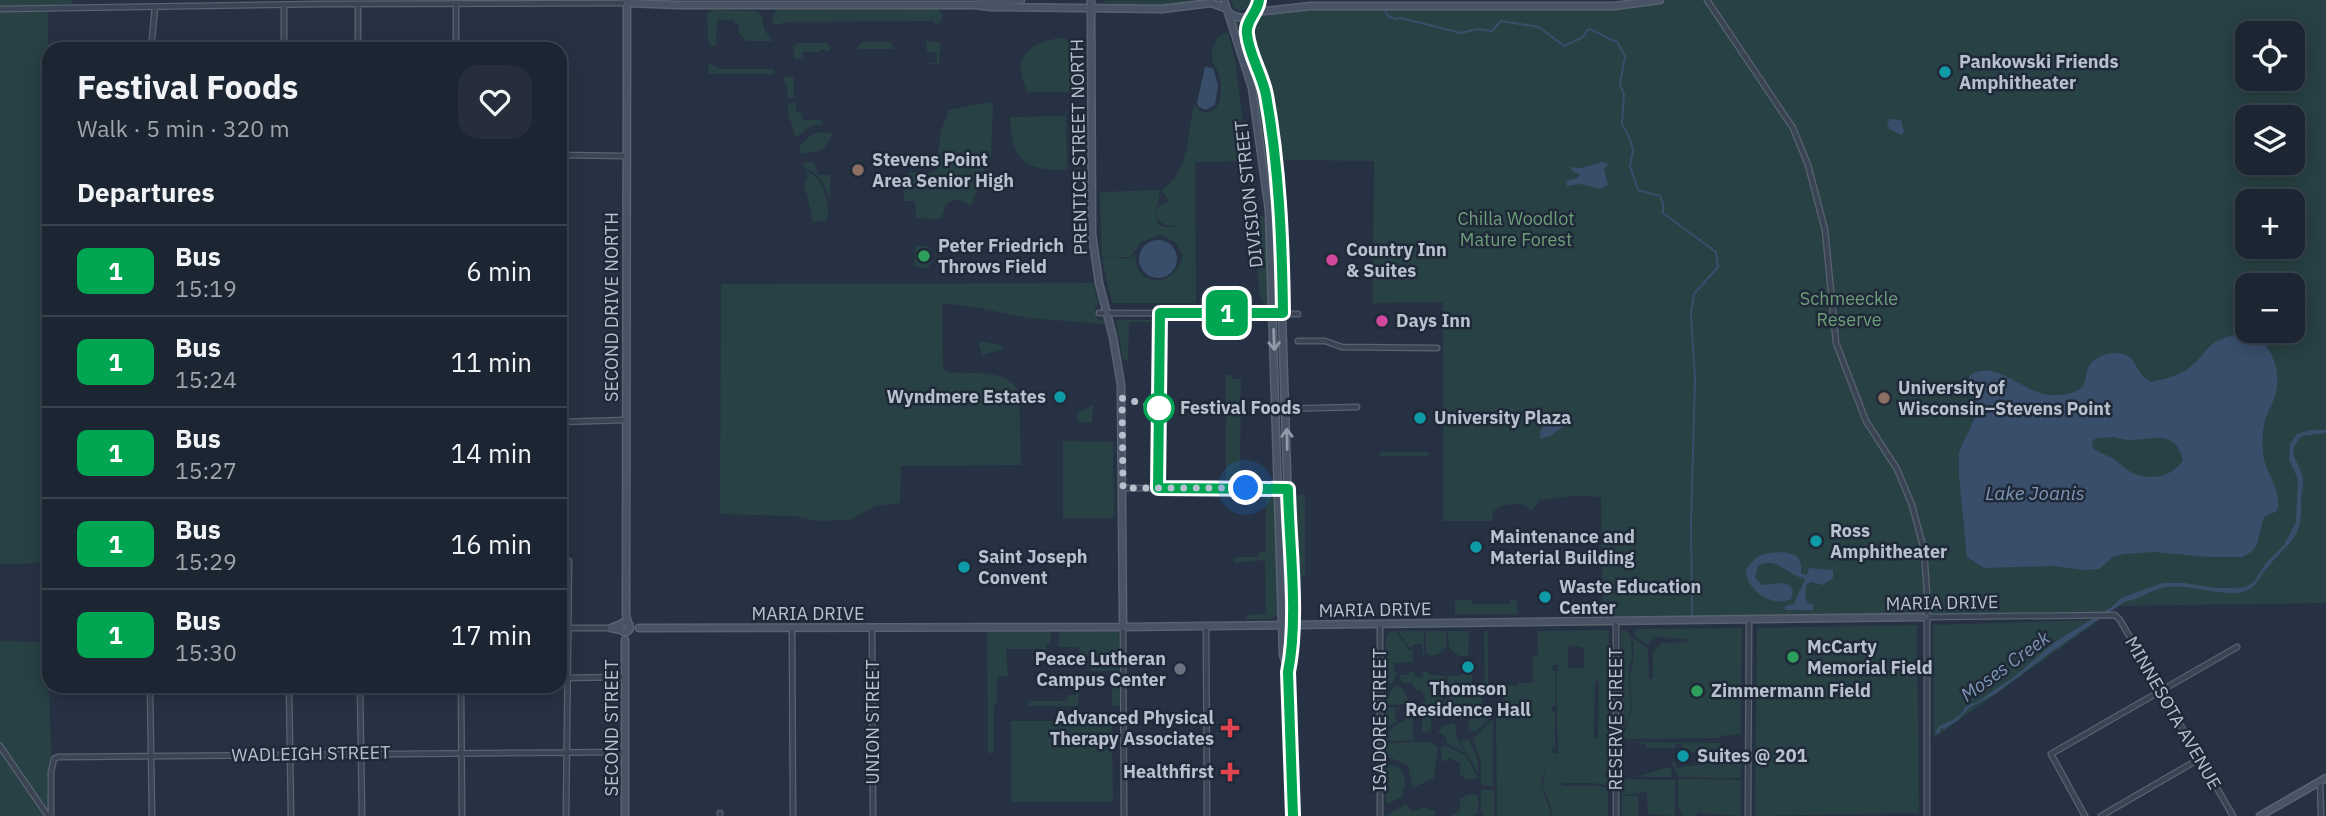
<!DOCTYPE html>
<meta charset="utf-8">
<style>
:root{--surface:#1c2632;--page:#252e3a;--text:#f1f3f6;--muted:#a0a5ac;--line:#3a434d}
body{margin:0;font-family:"IBM Plex Sans",sans-serif;background:var(--page);color:var(--text);height:100vh;display:flex;flex-direction:column;font-size:26px;white-space:nowrap}
*{box-sizing:border-box;margin:0}
p{font-size:23px;color:var(--muted)}
.icon{flex:none;width:38px;height:38px;fill:none;stroke:currentColor;stroke-width:2;stroke-linecap:round;stroke-linejoin:round}
.map{position:relative;flex:1;overflow:hidden}
.details{position:absolute;left:42px;top:42px;width:525px;height:651px;display:flex;flex-direction:column;background:var(--surface);border-radius:21px;box-shadow:0 4px 18px #0003,0 0 0 2px var(--line)}
.details>*{flex:none}
.badge{padding:0 14px;border-radius:10px;font-size:24px;line-height:46px}
.buttons{position:absolute;left:2235px;top:21px;display:grid;gap:14px}
.buttons a{display:grid;place-items:center;width:70px;height:70px;border-radius:14px;background:var(--surface);box-shadow:0 4px 18px #0003,0 0 0 2px var(--line);font-size:35px}
.you{position:absolute;width:35px;height:35px;margin:-18px;border:5px solid #fff;border-radius:50%;background:#1a73e8;box-shadow:0 0 0 10px #1a73e833}
.map>.badge{position:absolute;translate:-50% -50%;box-shadow:0 0 0 4px #fff}
h2{padding:0 35px;font-size:26px;line-height:63px}
.round{display:grid;place-items:center;flex:none;width:74px;height:74px;border-radius:21px;background:var(--page)}
.head{display:flex;align-items:center;justify-content:space-between;height:119px;padding:0 35px}
h1{font-size:33px;font-weight:800;line-height:52px}
ul{padding:0;list-style:none}
li{display:flex;align-items:center;gap:21px;height:91px;padding:0 35px;border-top:2px solid var(--line)}
li div{flex:1}
li b{display:block;font-size:26px}
li em{font-style:normal}
li .badge{min-width:77px;font-weight:700;text-align:center}
.map>svg:first-child{display:block}
.green{fill:#284144;fill-rule:evenodd}
.water{fill:#394e6b;fill-rule:evenodd}
.lines{fill:none;stroke-linecap:round;stroke-linejoin:round}
.stream{stroke:#394e6b;stroke-width:2}
.street-casing{stroke:#586270;stroke-width:7}
.secondary-casing{stroke:#586270;stroke-width:9}
.street{stroke:#3a4453;stroke-width:4.5}
.secondary{stroke:#485366;stroke-width:6}
.oneway{stroke:#909aa9}
.line-casing{stroke:#fff;stroke-width:16}
.line{stroke:#00a651;stroke-width:10}
.walk{stroke:#b7c0cd;stroke-width:7;stroke-dasharray:0 12.6}
.culture-dot{fill:#0f9aa8;stroke:#1f2938;stroke-width:2.5}
.education-dot{fill:#8d6e63;stroke:#1f2938;stroke-width:2.5}
.leisure-dot{fill:#2e9e5b;stroke:#1f2938;stroke-width:2.5}
.hotel-dot{fill:#d1479c;stroke:#1f2938;stroke-width:2.5}
.stop-dot{fill:#fff;stroke:#00a651;stroke-width:3.5}
.worship-dot{fill:#6b7280;stroke:#1f2938;stroke-width:2.5}
.health-dot{fill:#e0444e;stroke:#1f2938;stroke-width:2.5}
.labels{text-anchor:middle;stroke-width:5;stroke-linejoin:round;paint-order:stroke}
.poi-label{font-size:18px;font-weight:bold;fill:#b7c0cd;stroke:#1f2938;text-anchor:start}
.street-label{font-size:18px;fill:#b7c0cd;stroke:#1f2938}
.park-label{font-size:18px;fill:#6e9e79;stroke:#1f2938}
.stop-label{font-size:18px;font-weight:bold;fill:#b7c0cd;stroke:#1f2938;text-anchor:start}
.water-label{font-size:19px;font-style:italic;fill:#7d96b5;stroke:#1f2938}
</style>
<div class="map">
<svg width="2326" height="816" viewBox="0 0 2326 816">
<rect width="100%" height="100%" fill="#263243"/>
<path class="green" d="M0 0H72V4L48 5 49 407 40 408 42 459H49V538H45L46 563 0 564Z
M1200 0 1169 6 1102 3 1104 1Z
M1230 0H1253L1250 8 1240 11 1234 8Z
M1656 0H2326V603L2116 606 2112 607 2110 614 1603 623 1601 497 1575 496 1540 500 1532 511 1521 503 1500 506 1493 512 1492 521H1443V302L1373 303 1374 161 1279 160 1267 93 1251 35 1254 20 1260 15 1291 11 1421 6H1614ZM2247 33H2292V79H2247ZM2247 117H2292V163H2247ZM2247 201H2292V247H2247ZM2247 285H2292V331H2247Z
M938 9 943 16 941 22 936 25 934 21 785 22 778 25 773 23 772 17 776 10Z
M712 10 757 11 761 14 765 31 773 41H746L739 33 738 23H734V20H717L716 45 711 46 708 40 707 14Z
M1232 19 1238 21 1246 20C1239 40 1254 63 1260 83 1265 103 1280 192 1272 207L1252 72Z
M1228 32 1235 60 1248 161 1195 162 1196 303H1112L1102 259 1109 257 1129 259 1135 254 1137 267 1143 276C1162 287 1178 275 1183 255L1175 242 1160 235 1141 242 1130 257H1102L1100 192 1160 190C1159 205 1145 235 1176 225H1165L1156 218 1155 213 1160 205 1169 201 1161 190C1189 175 1188 132 1194 104 1198 109 1201 113 1208 112 1224 109 1222 84 1218 73 1217 68 1212 64 1212 58 1211 51 1215 43 1218 37Z
M1061 38 1071 41 1072 92H1028C1011 59 1027 42 1061 38Z
M926 41 941 43 939 64H926L937 62V54L935 52H927Z
M864 42H891L893 49H857L860 44Z
M798 43H827L830 48 829 51 821 49 820 52H803V59H795L793 46Z
M708 62 720 69H773L774 74H709Z
M785 76 794 78V98H788L787 87 783 78Z
M988 102 993 105 991 157 985 167 972 204 970 205C960 199 953 198 945 205L944 212 940 219 916 218 915 201H904L905 177 910 172 929 173 936 170 941 131 949 110Z
M791 103H796V112L802 113 803 120H820L824 125 811 126 795 138 787 106Z
M1066 116 1067 170C1025 171 1011 160 1010 117Z
M821 132 833 134 825 147 817 152 815 151 803 154 800 152V146L811 135Z
M814 161 818 175H830V201C827 187 819 173 804 167L803 164Z
M805 170C825 179 828 198 828 218L825 221 813 222 804 182 808 180Z
M1255 216H1263L1265 220 1269 304 1265 306 1259 293Z
M1272 217 1276 219 1279 293 1278 301Z
M915 246H927C933 253 933 260 928 268L915 267Z
M1093 283 1098 301 1097 307 1094 309 1098 319 1103 320 1104 324 1028 318 975 307 942 303 943 368 948 372C974 375 1002 367 1019 391L1021 465 901 466 900 503 875 506 850 520 818 521 794 516 720 514 721 284Z
M1116 320H1156L1157 322 1156 326 1155 322H1129L1128 361 1123 359Z
M981 341 1003 346V349L982 355 979 345Z
M1226 375H1232V379H1241L1240 480H1226Z
M1093 405 1092 422 1078 423 1077 413Z
M1063 441 1113 442 1114 518H1063Z
M1380 452H1428L1429 453 1428 456H1379Z
M1263 493H1274L1276 497 1278 615 1271 619H1247L1246 615 1266 614 1265 560 1235 563V557H1259V552H1266V496H1263Z
M1302 494H1305V576L1301 577 1295 573 1293 501 1295 495 1297 496Z
M1455 600H1471L1472 604H1509L1510 600H1517L1518 614H1455Z
M1572 609H1602V615L1570 616Z
M2092 620 2094 624 1934 738 1933 625Z
M1917 625 1919 813 1755 816 1757 628Z
M1742 628 1741 734 1720 736V738L1622 739 1632 711 1630 676 1634 656 1633 638 1648 648 1649 679 1653 678V652L1661 643 1688 642V639L1655 637 1647 645 1634 635 1636 629Z
M1609 630 1608 772 1604 774 1608 780V786L1594 783H1561L1562 786H1601L1608 789V816H1553L1549 801 1542 787 1546 770C1533 787 1549 797 1551 816H1497L1496 711 1502 707 1504 699 1496 690 1507 691V685L1518 686 1519 683H1533V655H1538V631ZM1573 645 1584 648V668H1568V647ZM1553 665H1558V670L1556 671 1558 754 1552 753V748H1555V712L1552 711V706H1555V671L1552 670ZM1595 681H1599L1598 738 1594 737Z
M1621 630H1625L1631 636 1632 658 1629 668V688L1631 711 1621 736Z
M987 631H1051L1050 644H1046V649H1006L1008 676 997 677V704L994 705V753H988Z
M1059 631H1117L1119 636V656H1080L1078 647H1058Z
M1391 631H1396L1409 650H1413V662L1394 663V671L1397 672 1393 683H1388L1386 680V637Z
M1398 631H1424V663L1422 644H1413V647H1409Z
M1426 631H1446V647L1439 654 1430 656 1426 653Z
M1448 631H1469L1468 656H1459L1449 648Z
M1484 631H1488V686H1485Z
M0 641 48 642 51 758 49 768V816H0Z
M1080 658 1119 659V671H1092Z
M1409 672H1413L1416 677H1422L1423 672H1428L1429 675 1446 676 1445 696 1431 716V728L1427 732H1422V716L1428 713V708H1422V703L1425 702V693H1422V690H1416L1412 683H1403L1399 675H1409Z
M1462 672H1465V675L1472 672V691H1482V706H1472V709H1448V706H1442L1447 696 1448 676 1462 675Z
M1076 675H1079L1078 706H1028V701H1067L1068 695H1076Z
M1112 675H1119L1120 706H1112Z
M1395 685C1404 686 1408 696 1408 704L1386 705 1387 698Z
M1386 707 1406 709H1395V718L1398 720 1386 729Z
M1489 709 1492 711V716L1477 731H1469V719L1488 718Z
M1405 718H1413V738L1415 740 1386 741V733L1400 722 1404 721Z
M1493 719V787L1481 784V762L1473 739Z
M1011 721H1112L1113 802H1011Z
M1450 724H1455L1456 735 1465 753 1447 743 1446 737 1438 732 1442 727Z
M1469 740 1478 759V774L1460 741Z
M1429 742 1437 747C1438 760 1434 766 1434 778L1412 788 1408 765 1386 756V743Z
M1632 742 1720 743 1721 748 1682 754V744H1675V748H1646V744Z
M1445 745 1466 756 1478 778 1467 780 1460 775V763L1450 758 1442 762 1441 747Z
M1737 756H1741V778L1679 777 1672 763 1675 761 1676 768 1733 760V762L1738 761Z
M1390 765C1404 765 1405 777 1405 788L1402 790 1403 796 1388 804 1386 803V768Z
M1668 767 1671 768 1672 777H1636Z
M1623 779 1675 780V816L1648 814 1647 792 1622 795Z
M1686 779 1741 780V816L1697 813V816H1684L1678 808V780Z
M1481 789 1494 791V816H1484L1481 810Z
M1468 794 1478 795V814L1473 816H1451L1460 810V799Z
M1622 796H1638V816H1622Z
M1406 804 1413 812 1423 807 1437 812 1432 816H1386Z"/>
<path class="water" d="M1205 67 1213 68 1218 85 1215 105 1206 110 1199 107 1197 102Z
M1890 119 1901 120 1904 131 1902 135 1889 129 1887 123Z
M1602 162 1608 164 1604 169 1608 185 1601 189 1581 184 1567 186 1566 181 1577 178 1580 174 1573 172 1570 167 1581 168Z
M1139 259a19 19 0 1 1 38 0a19 19 0 1 1-38 0Z
M2234 335C2239 335 2245 335 2250 336 2274 343 2282 374 2275 396 2272 406 2265 416 2264 426 2262 435 2262 451 2264 459 2268 478 2283 491 2277 511L2264 517 2257 544 2252 552 2242 557H2209L2154 552 2124 554 2113 557 2099 569 2084 570 2054 566 1984 568 1967 557 1959 476V452L1978 411 1971 393 1969 376C1994 357 2023 393 2050 395 2059 395 2074 395 2081 388 2087 383 2085 375 2088 368 2094 355 2113 350 2126 355 2137 359 2136 375 2151 382 2163 379 2178 377 2189 368 2208 353 2206 341 2234 335ZM2113 437C2118 438 2124 440 2130 440 2154 440 2174 429 2183 460 2172 478 2147 482 2129 471 2123 467 2118 461 2112 458 2105 454 2098 453 2092 447V442L2096 438Z
M1552 419 1567 424 1550 436 1540 439C1538 431 1545 422 1552 419Z
M2310 430H2326V433L2302 436C2284 456 2300 459 2303 479 2304 486 2301 493 2301 500 2303 540 2289 541 2267 568 2257 581 2254 592 2235 593 2212 594 2189 584 2166 587 2152 589 2139 600 2126 601L2054 650 1995 694 1969 708 1957 721 1944 729 1941 728 1940 732 1934 735 1939 726 1951 721 1962 713 1966 706 1977 702 2015 676 2055 642 2113 606 2121 598 2163 583H2184L2215 588H2234L2246 587 2254 582 2265 564 2284 545 2296 522 2298 479 2289 460 2290 444 2297 434Z
M1784 552 1797 556 1801 564V574L1807 575 1809 568 1833 570V578L1823 585 1812 582 1807 584 1805 595 1807 603 1813 605V610H1785V606L1794 604 1805 579C1789 576 1775 555 1758 566L1755 578 1762 585 1779 583 1790 585 1793 591 1791 599C1772 608 1746 590 1746 570 1757 553 1765 553 1784 552Z"/>
<g class="lines">
<path class="stream" d="M1385 10 1388 16 1395 19 1401 18 1461 33 1477 29 1492 31 1501 21 1539 27 1564 46 1583 37 1588 29C1599 31 1606 39 1617 42L1625 56 1620 84 1624 94 1622 124 1629 137 1633 149 1630 166 1638 190 1660 196 1663 204V213L1716 252 1718 267 1694 294 1691 313 1695 379 1691 523 1692 615"/>
<defs>
<path id="street" d="M1707 0 1793 128 1808 165 1825 230 1836 343 1866 421 1897 469 1912 505 1924 550 1927 593V816
M456 3V49
M0 9 323 4 627 3
M151 49 155 7
M284 49V5
M358 49V5
M560 155 625 156
M1099 313 1298 314
M1298 341H1325L1342 347 1437 348
M1276 409 1357 407
M560 422 626 420
M1123 488 1288 489
M1926 617 2115 615 2120 620 2233 816
M1380 624V816
M1206 626 1207 816
M1123 627 1124 816
M560 628H611
M792 628 793 816
M872 628 873 816
M560 678 626 677
M150 686 152 816
M289 686 291 816
M360 686 362 816
M461 686 462 816
M0 746 48 816
M2320 782 2321 816
M720 813V816
M51 816V772L54 759 58 757 626 752
M566 816 569 561
M1616 816V622
M1748 816 1749 620
M2085 816 2051 754 2237 647
M2101 816 2199 759"/>
<path id="secondary" d="M627 0 626 614 628 623
M1091 0 1092 234 1099 283 1113 337 1121 385 1123 627
M1224 0 1252 88 1269 211 1283 655 1288 670
M627 3 678 5H975L990 7 1162 9 1211 3 1225 8
M981 3 1021 0
M1228 12C1236 19 1248 20 1256 12L1259 0
M1256 12 1310 6H1614L1660 0
M1253 15 1247 34 1266 95 1278 192 1292 625 1291 655 1288 672 1293 816
M620 627a5 5 0 1 1 10 0a5 5 0 1 1-10 0Z
M639 628 1123 627 1926 617
M621 630 611 628 621 624
M625 640V816
M2260 816 2326 778"/>
</defs>
<use href="#street" class="street-casing"/>
<use href="#secondary" class="secondary-casing"/>
<use href="#street" class="street"/>
<use href="#secondary" class="secondary"/>
</g>
<defs><path id="oneway-shaft" d="M-6 0H5M1.5-3L5.5 0L1.5 3" fill="none" stroke-width="1.6" stroke-linecap="round" stroke-linejoin="round" transform="scale(1.75)"/></defs>
<g class="oneway">
<use href="#oneway-shaft" transform="translate(1274 340) rotate(88)"/>
<use href="#oneway-shaft" transform="translate(1287 439) rotate(-91)"/>
</g>
<g class="lines">
<defs>
<path id="line" d="M1259 0C1258 12 1245 21 1247 34 1249 55 1262 74 1266 95 1279 167 1282 240 1283 313H1160L1158 488 1288 489C1289 545 1299 618 1288 672L1293 816"/>
</defs>
<use href="#line" class="line-casing"/>
<use href="#line" class="line"/>
<path class="walk" d="M1159 408 1122 398 1123 488H1246"/>
</g>
<g class="culture-dot">
<circle cx="1945" cy="72" r="7"/>
<circle cx="1060" cy="397" r="7"/>
<circle cx="1420" cy="418" r="7"/>
<circle cx="1816" cy="541" r="7"/>
<circle cx="1476" cy="547" r="7"/>
<circle cx="964" cy="567" r="7"/>
<circle cx="1545" cy="597" r="7"/>
<circle cx="1468" cy="667" r="7"/>
<circle cx="1683" cy="756" r="7"/>
</g>
<g class="education-dot">
<circle cx="858" cy="170" r="7"/>
<circle cx="1884" cy="398" r="7"/>
</g>
<g class="leisure-dot">
<circle cx="924" cy="256" r="7"/>
<circle cx="1793" cy="657" r="7"/>
<circle cx="1697" cy="691" r="7"/>
</g>
<g class="hotel-dot">
<circle cx="1332" cy="260" r="7"/>
<circle cx="1382" cy="321" r="7"/>
</g>
<circle class="stop-dot" cx="1159" cy="408" r="14"/>
<circle class="worship-dot" cx="1180" cy="669" r="7"/>
<g class="health-dot">
<path d="M1226.5 717.5h7v7h7v7h-7v7h-7v-7h-7v-7h7z"/>
<path d="M1226.5 761.5h7v7h7v7h-7v7h-7v-7h-7v-7h7z"/>
</g>
<g class="labels">
<g class="poi-label">
<text x="1959" y="68">Pankowski Friends<tspan x="1959" dy="21">Amphitheater</tspan></text>
<text x="872" y="166">Stevens Point<tspan x="872" dy="21">Area Senior High</tspan></text>
<text x="938" y="252">Peter Friedrich<tspan x="938" dy="21">Throws Field</tspan></text>
<text x="1346" y="256">Country Inn<tspan x="1346" dy="21">&amp; Suites</tspan></text>
<text x="1396" y="327">Days Inn</text>
<text x="1898" y="394">University of<tspan x="1898" dy="21">Wisconsin–Stevens Point</tspan></text>
<text x="1046" y="403" text-anchor="end">Wyndmere Estates</text>
<text x="1434" y="424">University Plaza</text>
<text x="1830" y="537">Ross<tspan x="1830" dy="21">Amphitheater</tspan></text>
<text x="1490" y="543">Maintenance and<tspan x="1490" dy="21">Material Building</tspan></text>
<text x="978" y="563">Saint Joseph<tspan x="978" dy="21">Convent</tspan></text>
<text x="1559" y="593">Waste Education<tspan x="1559" dy="21">Center</tspan></text>
<text x="1807" y="653">McCarty<tspan x="1807" dy="21">Memorial Field</tspan></text>
<text x="1166" y="665" text-anchor="end">Peace Lutheran<tspan x="1166" dy="21">Campus Center</tspan></text>
<text x="1468" y="695" text-anchor="middle">Thomson<tspan x="1468" dy="21">Residence Hall</tspan></text>
<text x="1711" y="697">Zimmermann Field</text>
<text x="1214" y="724" text-anchor="end">Advanced Physical<tspan x="1214" dy="21">Therapy Associates</tspan></text>
<text x="1697" y="762">Suites @ 201</text>
<text x="1214" y="778" text-anchor="end">Healthfirst</text>
</g>
<g class="street-label">
<text transform="translate(1079 147) rotate(-91)" y="6">PRENTICE STREET NORTH</text>
<text transform="translate(1249 194) rotate(-96)" y="6">DIVISION STREET</text>
<text transform="translate(612 307) rotate(-90)" y="6">SECOND DRIVE NORTH</text>
<text transform="translate(1942 603) rotate(-1)" y="6">MARIA DRIVE</text>
<text transform="translate(1375 610) rotate(-1)" y="6">MARIA DRIVE</text>
<text x="808" y="620">MARIA DRIVE</text>
<text transform="translate(2173 713) rotate(60)" y="6">MINNESOTA AVENUE</text>
<text transform="translate(1616 719) rotate(-90)" y="6">RESERVE STREET</text>
<text transform="translate(1380 720) rotate(-90)" y="6">ISADORE STREET</text>
<text transform="translate(873 722) rotate(-90)" y="6">UNION STREET</text>
<text transform="translate(612 728) rotate(-90)" y="6">SECOND STREET</text>
<text transform="translate(311 754) rotate(-1)" y="6">WADLEIGH STREET</text>
</g>
<g class="park-label">
<text x="1516" y="225">Chilla Woodlot<tspan x="1516" dy="21">Mature Forest</tspan></text>
<text x="1849" y="305">Schmeeckle<tspan x="1849" dy="21">Reserve</tspan></text>
</g>
<g class="stop-label">
<text x="1180" y="414">Festival Foods</text>
</g>
<g class="water-label">
<text x="2035" y="500">Lake Joanis</text>
<text transform="translate(2005 666) rotate(-36)" y="7">Moses Creek</text>
</g>
</g>
</svg>
<div class="buttons">
<a><svg class="icon" aria-label="locate" viewBox="0 0 24 24"><circle cx="12" cy="12" r="6"/><path d="M12 2v4M12 18v4M2 12h4M18 12h4"/></svg></a>
<a><svg class="icon" aria-label="layers" viewBox="0 0 24 24"><path d="M12 4l9 5-9 5-9-5zM3 14l9 5 9-5"/></svg></a>
<a>+</a>
<a>−</a>
</div>
<div class="you" style="left:1246px;top:488px"></div>
<b class="badge" style="left:1227px;top:313px;background:#00a651;color:#fff">1</b>
<section class="details">
<div class="head"><div><h1>Festival Foods</h1><p>Walk · 5 min · 320 m</p></div><a class="round"><svg class="icon" aria-label="heart" viewBox="0 0 24 24"><path d="M12 20l-8-8c-3-5 5-10 8-4 3-6 11-1 8 4z"/></svg></a></div>
<h2>Departures</h2>
<ul>
<li><span class="badge" style="background:#00a651;color:#fff">1</span><div><b>Bus</b><p>15:19</p></div><em>6 min</em></li>
<li><span class="badge" style="background:#00a651;color:#fff">1</span><div><b>Bus</b><p>15:24</p></div><em>11 min</em></li>
<li><span class="badge" style="background:#00a651;color:#fff">1</span><div><b>Bus</b><p>15:27</p></div><em>14 min</em></li>
<li><span class="badge" style="background:#00a651;color:#fff">1</span><div><b>Bus</b><p>15:29</p></div><em>16 min</em></li>
<li><span class="badge" style="background:#00a651;color:#fff">1</span><div><b>Bus</b><p>15:30</p></div><em>17 min</em></li>
</ul>
</section>
</div>
